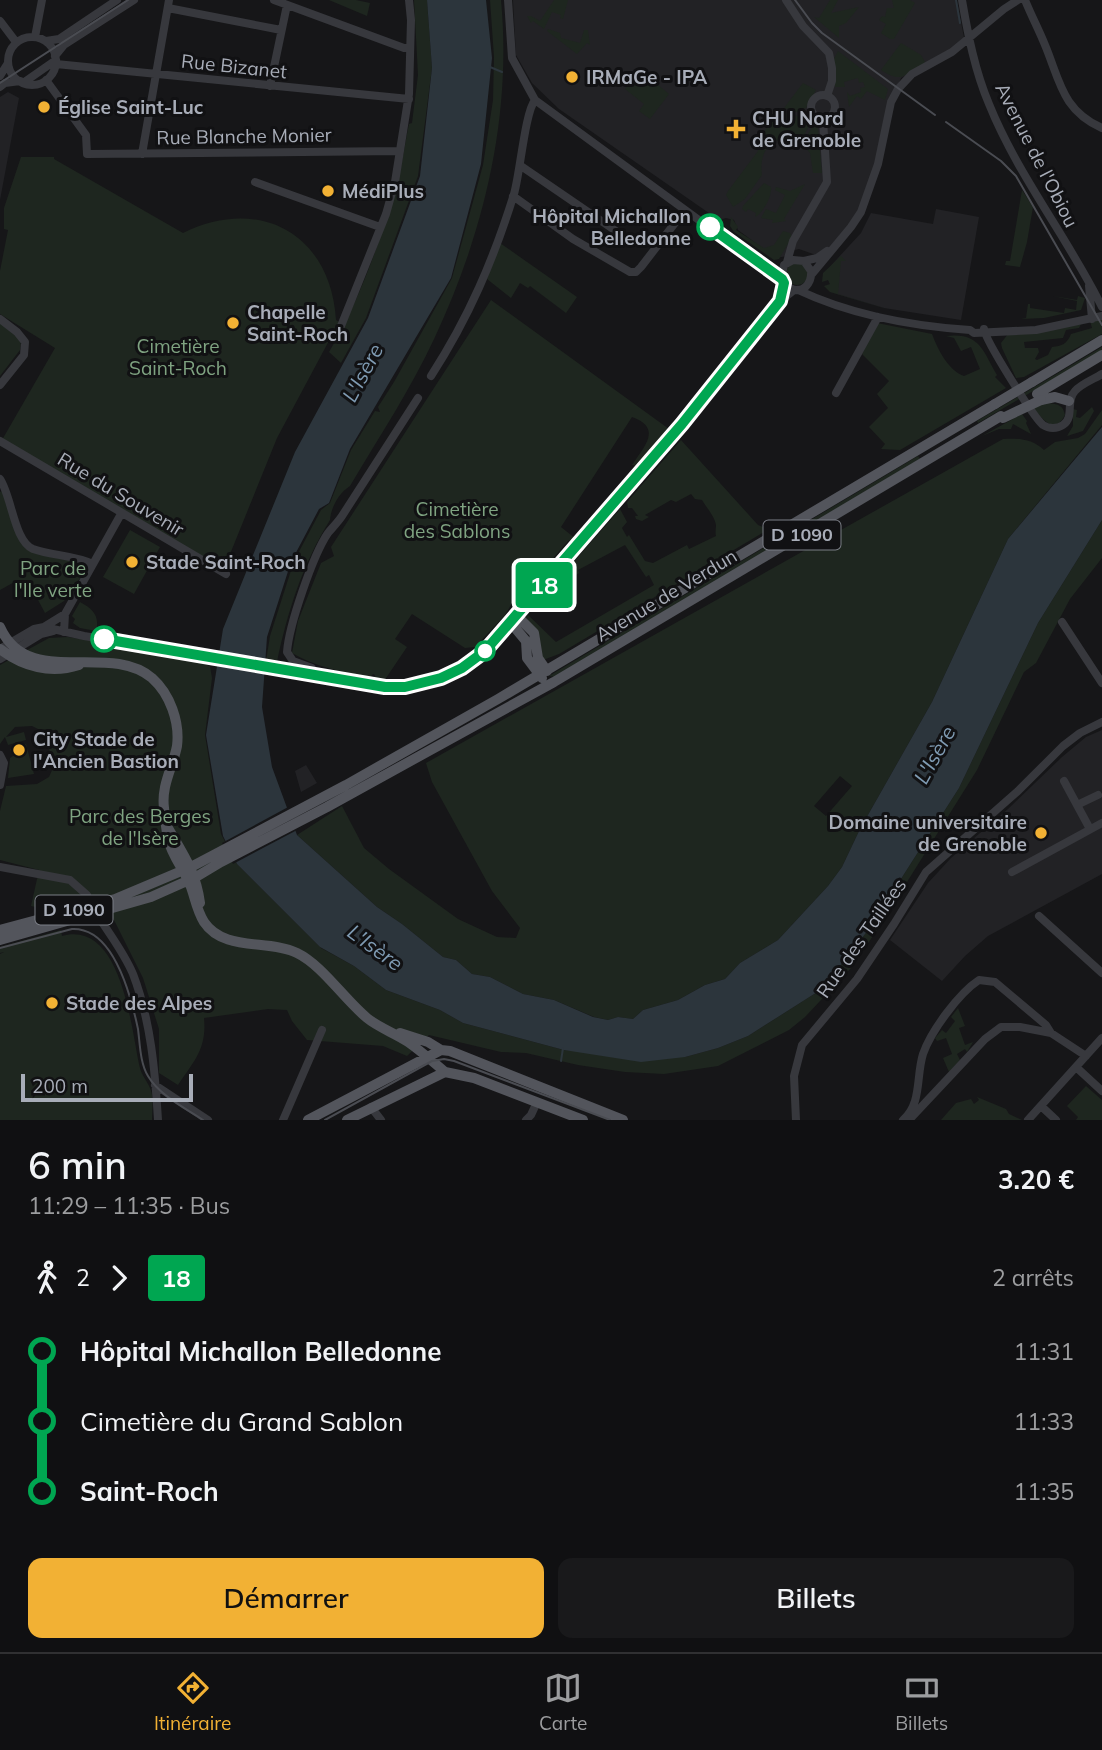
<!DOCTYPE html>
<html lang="fr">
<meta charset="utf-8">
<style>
:root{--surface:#101012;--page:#19191b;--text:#f1f3f6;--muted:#9c9d9f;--line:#303032;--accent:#f2b134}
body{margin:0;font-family:Mulish,sans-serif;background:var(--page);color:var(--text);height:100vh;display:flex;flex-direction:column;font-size:26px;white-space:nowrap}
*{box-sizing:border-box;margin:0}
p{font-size:23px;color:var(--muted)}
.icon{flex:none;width:38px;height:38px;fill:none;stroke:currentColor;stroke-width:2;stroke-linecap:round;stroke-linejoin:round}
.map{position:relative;height:1120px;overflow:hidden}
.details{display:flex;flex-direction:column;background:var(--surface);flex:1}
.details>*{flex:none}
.badge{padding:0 14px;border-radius:5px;font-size:24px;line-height:46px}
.scale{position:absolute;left:21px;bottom:18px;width:172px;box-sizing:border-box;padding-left:7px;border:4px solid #a8adb8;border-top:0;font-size:19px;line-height:24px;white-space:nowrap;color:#a8adb8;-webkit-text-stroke:5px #111113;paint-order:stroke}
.map>.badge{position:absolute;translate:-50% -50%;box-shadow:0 0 0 4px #fff}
.legs{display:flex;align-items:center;gap:10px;height:77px;padding:0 28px;font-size:23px}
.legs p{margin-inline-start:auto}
.overview{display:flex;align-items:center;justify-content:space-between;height:119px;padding:0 28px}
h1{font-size:38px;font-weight:600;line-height:52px}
.action{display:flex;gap:14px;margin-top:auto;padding:14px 28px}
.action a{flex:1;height:80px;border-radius:14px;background:var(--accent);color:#111;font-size:28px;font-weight:600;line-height:80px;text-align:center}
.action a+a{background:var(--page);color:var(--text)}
ul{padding:0 28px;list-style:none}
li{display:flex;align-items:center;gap:24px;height:70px;font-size:26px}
li i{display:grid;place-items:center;width:10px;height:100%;margin:0 9px;background:currentColor}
li i::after{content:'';width:18px;height:18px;margin:-9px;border:5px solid;border-radius:50%;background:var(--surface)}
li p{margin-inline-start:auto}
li:first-child i{background:linear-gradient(#0000 50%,currentColor 0)}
li:last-child i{background:linear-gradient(currentColor 50%,#0000 0)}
.menu{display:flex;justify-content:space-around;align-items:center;height:98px;border-top:2px solid var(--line);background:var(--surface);font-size:19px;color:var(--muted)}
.menu a{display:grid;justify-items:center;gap:4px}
.menu .current{color:var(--accent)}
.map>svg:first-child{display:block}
.built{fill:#222225}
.green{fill:#1e261f;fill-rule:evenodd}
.water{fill:#2c353c}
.pier{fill:#161618}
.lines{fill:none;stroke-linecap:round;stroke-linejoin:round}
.stream{stroke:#2c353c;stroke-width:2}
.minor{stroke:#37383d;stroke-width:8}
.major{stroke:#53555c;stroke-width:10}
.tram{stroke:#4a4c52;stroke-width:2}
.major-bridge{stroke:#53555c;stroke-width:10}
.line-1-casing{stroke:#fff;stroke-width:16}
.line-1{stroke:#00a651;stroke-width:10}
.poi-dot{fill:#f2b134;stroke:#111113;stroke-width:2.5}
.stop-1-dot{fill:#fff;stroke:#00a651;stroke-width:3.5}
.labels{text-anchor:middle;stroke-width:6;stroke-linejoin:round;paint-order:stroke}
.shield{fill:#111113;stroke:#7b7e86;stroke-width:2}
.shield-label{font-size:18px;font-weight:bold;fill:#a8adb8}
.street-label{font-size:19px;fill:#a8adb8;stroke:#111113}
.poi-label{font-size:19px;font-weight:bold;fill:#a8adb8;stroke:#111113;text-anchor:start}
.stop-label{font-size:19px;font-weight:bold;fill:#a8adb8;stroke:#111113;text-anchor:end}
.park-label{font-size:19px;fill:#7fa381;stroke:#111113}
.water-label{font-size:21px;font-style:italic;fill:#7f9bb3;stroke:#111113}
</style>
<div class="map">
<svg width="1102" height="1120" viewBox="0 0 1102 1120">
<rect width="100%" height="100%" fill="#161618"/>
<path class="built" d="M513 0H957L964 38 946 54 901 78 889 108 867 197 847 229 826 251 816 255 799 249 794 250 787 256 776 258 738 230 734 220 726 218 719 220 559 109 532 83 516 55Z
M8 92 19 98 0 200V97Z
M936 209 979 217 961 320 884 308 837 294 830 284 825 272 861 233 871 213 933 224Z
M1102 730V874L988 936 965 956 942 981 890 940 928 883 951 858 1008 809 1062 757 1086 737Z
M306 765 317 783 301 792 295 771Z"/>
<path class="green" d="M329 0H356L370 3 367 16Z
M414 0H427L432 68 418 176 366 318 341 363 329 352C357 305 377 250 393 198 401 174 404 148 409 124L412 123 418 75Z
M490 0H501C512 117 484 232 435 337 411 389 379 437 350 486 339 493 331 507 330 520 303 563 287 613 277 662L266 661 270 636 294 561 321 510 330 503 351 450 375 411 380 412 378 407 394 382 452 278 483 165 493 100 494 57Z
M554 0H568L563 19 560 18 561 15 552 12 544 29 533 21 531 23 527 16H531L540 21Z
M830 0H838L831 13 859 7 846 23 839 26V38L814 17 819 18Z
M892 0H910L915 3 894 39H890L881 33 886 24 879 20 882 16 885 17 887 8H894Z
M548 29 560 33 561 38 580 43 584 30H588L590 45 587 43 577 54 547 31Z
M901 43 921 55 925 62 923 65C904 76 901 83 881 70Z
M838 51 888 89 885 100 867 91 861 99 857 96 849 107 847 92 850 96 861 92 860 88 865 87 863 82 859 83 858 78 844 82 845 87H835L834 59Z
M640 70 669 94 650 119 639 111 644 104 625 89Z
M803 83 816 90 806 108 797 112 784 108Z
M780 111C791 116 802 115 811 122L800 143C774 131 758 150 762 175L745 199 733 207 726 195 728 191 758 151 755 143Z
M814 124 818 128 822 173H813L810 153 802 144Z
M21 157H54V159L183 233C259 195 331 234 336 320L339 322 277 438 224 569 2 440 55 348 0 314V271L8 230 4 229V208Z
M764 183 771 187C772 197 763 213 755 217L756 213 748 209 746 212 742 209 743 206Z
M805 184 784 219 786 221 772 223 773 220 761 218 766 209 776 213 785 195 775 190 776 187 790 191Z
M1022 190 1033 207 1027 242 1020 267 1005 265 1006 261H1010Z
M731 217 738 227 736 230 764 248 774 245 783 231 790 233 792 237 779 259 774 260 734 232 730 226Z
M500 243 577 297 566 313 530 286 528 288 520 283 511 298 487 279Z
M841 256 846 261H841L838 294 903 314 830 292 824 286 830 284 828 280 822 282 823 273Z
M786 274a11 11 0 1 1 22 0a11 11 0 1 1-22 0Z
M1053 296 1077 300 1078 296 1085 298 1081 310 1044 318 1021 319 1026 318 1028 304H1030V308L1064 313 1065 308 1076 310 1077 301Z
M491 300 669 429 638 466 632 465C644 447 663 428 632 417L561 527 576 539 568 541 512 606 515 598 505 615 475 647 465 648 412 614 395 639 407 647 384 681 373 679 375 675 373 674 370 677C344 672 315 667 292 653L298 621 321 563 334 556 331 547Z
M1102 318V334L1024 377 1016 378 1002 348 1001 343 1008 334 1081 324 1079 328 1066 330 1063 338 1024 342 1025 348H1038L1039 352 1035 359 1037 360 1048 355 1052 347C1062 346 1067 344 1071 334L1092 328 1090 321Z
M0 323 21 340 20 350 0 376Z
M877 323 932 334C938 350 948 370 964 376L980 369 971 347 961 351 954 338 946 336C981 332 983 352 997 375L995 377 1006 388 900 450 881 449 885 444 869 427 888 408 877 394 889 381 862 354Z
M1102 347V351L978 423 977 421Z
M1048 403C1058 404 1063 405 1065 415 1054 436 1042 418 1032 407Z
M1092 407 1094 411 1083 431 1067 436 1073 426V409L1077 410 1076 417 1080 418Z
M1102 410V425L1008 539 932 702 860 829 842 867 828 886 778 940 740 963 725 979 705 985 678 1000 643 1010 633 1019 618 1017 608 1020 594 1017 554 1000 523 994 490 977 472 974 456 960 443 957 402 924 377 907 297 835 342 806 364 848 389 869 458 919 497 937 516 938 520 928 492 891 432 782 426 763 1003 439C1019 438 1032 439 1044 450L1055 442 1078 438 1085 434ZM840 776 852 786 826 816 814 806Z
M1022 414 1027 421 1026 423 1031 434 1013 424 1011 429H999L982 436Z
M681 440 758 525 765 528 764 532 559 654 543 660 523 619 528 615 556 642 654 585 649 575 646 577 625 545 578 570 579 573 568 581 563 577V574L620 509 627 522 622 528 627 537 629 535 645 561 653 563 687 545 689 549 716 536C715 532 716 529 716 525 715 517 706 507 702 500L695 499 691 494 676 502 671 500 645 515 649 517 642 521 636 519 635 516H638L632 508H628L627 502Z
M918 456 920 459 555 677 549 676Z
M4 490 21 542 87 565 88 567 64 601 45 613 28 581 18 580 0 590V492Z
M1102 520V558L1070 599 1036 663 1024 672 977 770 877 930 851 968 805 1017 789 1030 718 1066 664 1074 625 1072 578 1065 526 1053 501 1052 429 1035 407 1056 383 1046 307 1040 292 1021 287 1010 268 1009 204 1018C207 1049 194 1061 178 1085L159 1073V1029L143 978 102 896 50 910 31 906 39 870 0 860V811L6 786 37 784 49 777 53 768 48 743 40 730 32 726 15 727 6 737 24 732 26 740 8 745 5 737 0 744V665L49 638 68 637 175 655 210 666 212 678 205 735 221 834 237 864 321 948 354 966 386 990 440 1010 463 1023 564 1050 685 1057 718 1048 748 1036 822 989 869 929 959 788 1038 623Z
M130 530 160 547 134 594 103 577Z
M80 602C93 609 100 616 96 631L80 628 73 623 75 619 72 616Z
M26 744 34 774 8 778 10 758 13 756 10 749Z
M61 930 62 936C121 920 131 1026 139 1064 141 1075 146 1079 150 1088 154 1096 152 1111 152 1120H0V954L4 952 0 953V947Z
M958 1008 965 1026 959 1028 965 1045 973 1042 967 1052 965 1049 957 1054 960 1060 949 1072 943 1058 952 1054 946 1038 937 1041 935 1038 942 1030 946 1033 955 1021 951 1017Z
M1086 1086 1102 1100V1120H1076L1078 1117 1067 1106Z
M977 1097 1006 1109 1009 1114 1022 1120H941L956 1103 971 1099 974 1104 979 1100Z"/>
<path class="water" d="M427 0H486L492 58 481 164 451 278 350 449 329 503 319 509 291 562 267 637 262 707 272 767 297 835 377 907 402 924 443 957 456 960 472 974 490 977 523 994 554 1000 593 1017 608 1020 618 1017 633 1019 643 1010 678 1000 705 985 725 979 740 963 778 940 828 886 842 867 860 829 932 702 1008 539 1102 427V520L1038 623 959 788 869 929 822 989 748 1036 718 1048 685 1057 641 1062 564 1050 463 1023 440 1010 386 990 354 966 320 947 237 864 223 836 206 735 223 629 295 452 368 318 420 176 432 68Z"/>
<path class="pier" d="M290 806 299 829 233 864 222 843Z"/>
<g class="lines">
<path class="stream" d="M956 0 960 23
M490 67 502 72
M561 1061 563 1048"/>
<path class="minor" d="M274 0 404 48H410
M508 0 512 58 535 100 763 267C768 270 774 272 778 276 783 280 784 286 790 288 803 295 812 283 811 271L804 261 793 260 784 265 781 279
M786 0 803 26 829 53 832 68V81L827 96
M962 0C968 35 975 71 989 104 1018 176 1068 238 1102 307
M1025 0C1031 15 1039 30 1045 45 1060 81 1062 110 1102 128
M168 8 281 30
M0 21 16 42
M35 37 42 0
M8 61a24 24 0 1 1 48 0a24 24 0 1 1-48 0Z
M46 41 59 39 117 0
M55 56 64 45 134 0
M56 64 409 99
M0 76 8 63
M46 80 86 135 87 154 400 151
M23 83 56 60
M270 86 287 5
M0 87 5 83 20 81
M811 107a12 12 0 1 1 24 0a12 12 0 1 1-24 0Z
M142 154 169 0
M521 166 632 242
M255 182 380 227
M513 196 573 239 630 272H636L641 267 685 210
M804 261 817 258 827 251
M787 262 793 241 827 182 823 120
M812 274 851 227 861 212 878 164 891 102 898 89 912 74 952 52 1004 9 1018 0
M1089 286 1092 319
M798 290C851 315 911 326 970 330L974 333 1036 330 1102 316
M0 319 17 332 25 342 24 355 0 385
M341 326 386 214 395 182 409 94 411 20 409 0
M984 329C985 340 1034 418 1043 425 1049 429 1057 429 1063 425 1075 417 1065 401 1075 391 1081 384 1094 379 1102 374
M431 376C469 317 493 261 514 194 520 174 525 112 535 100
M836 393 878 317
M0 441 226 574
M0 479C12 497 14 541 33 549 53 556 74 555 93 564
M1062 622 1102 683
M44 627 84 636 374 686 405 687 441 678 462 668 485 651 682 424 780 301 794 290
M64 632 65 614 121 514
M0 649 34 629 44 627 65 614
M0 659 41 634 53 631
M313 675 312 668 293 661 287 652C289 625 313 555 328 533 333 527 338 522 342 516L418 398
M0 755 4 763 0 785
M1064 781 1090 829
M1077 805 1098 795
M0 867 70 880 87 895
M1012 872 1102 823
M1039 916 1102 973
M102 922C113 939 125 955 133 974 151 1021 155 1071 158 1120
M1076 1067 1102 1091
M155 1085 208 1120
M1041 1106 1056 1120
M371 1107 381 1120
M283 1120 322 1030
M526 1120 531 1115 537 1102
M796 1120 794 1076 802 1045 857 979 894 924 926 872 1018 791 1063 746 1080 733 1102 722
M903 1120C922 1104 916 1076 923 1054 931 1031 959 993 979 980L995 982 1046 1025 1051 1033
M909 1120 985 1039 1001 1027H1020L1051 1033 1086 1056
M1028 1120 1102 1038"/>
<path class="major" d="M1032 382 1102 340
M1037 394 1102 355
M1041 400 1055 397 1069 401
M517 616 534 633 538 658 547 671
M511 623 526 641 527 658 542 678
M0 627C28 690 108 641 152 678 170 694 180 722 177 746 173 767 161 785 164 808 165 818 166 829 168 839 172 856 185 871 191 887 195 898 197 911 204 922 224 952 268 939 297 953 322 965 344 999 367 1018 379 1028 395 1033 408 1042 421 1051 433 1062 445 1072
M0 649C23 667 51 674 79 665
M168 828C183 854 196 872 200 903
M0 930 115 899 191 867 346 785 498 699 995 404
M0 940 151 897 196 877 221 862 327 807 554 682 1001 416
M400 1033 428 1042 441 1050
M308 1120 441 1050 450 1051 623 1120
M347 1120 445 1072 474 1078 583 1120"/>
<path class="tram" d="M795 0 812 23 822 33 935 115
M0 83 128 0
M946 122 1001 161 1016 176 1102 325
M0 948 72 929C114 927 131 996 138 1029 140 1044 140 1063 148 1076 159 1095 185 1108 203 1120
M325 1120 432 1061 444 1059 454 1061 610 1120"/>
<path class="major-bridge" d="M995 404 1032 382
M1003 418 1041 400"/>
</g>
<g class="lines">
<defs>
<path id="line-1" d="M104 639 385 687H405L441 678 462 668 485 651 682 424 780 301 784 283 782 279 710 227"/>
</defs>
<use href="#line-1" class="line-1-casing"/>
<use href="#line-1" class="line-1"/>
</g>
<g class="poi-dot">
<circle cx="572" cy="77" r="7"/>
<circle cx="44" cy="107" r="7"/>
<path d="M732.5 118.5h7v7h7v7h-7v7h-7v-7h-7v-7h7z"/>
<circle cx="328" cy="191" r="7"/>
<circle cx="233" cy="323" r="7"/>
<circle cx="132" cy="562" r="7"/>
<circle cx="19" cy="750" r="7"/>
<circle cx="1041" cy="833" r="7"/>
<circle cx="52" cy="1003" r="7"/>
</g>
<g class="stop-1-dot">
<circle cx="710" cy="227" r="12"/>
<circle cx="104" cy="639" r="12"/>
<circle cx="485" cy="651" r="9"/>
</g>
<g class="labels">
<g class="shield">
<rect x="763.5" y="520.5" width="77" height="29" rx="5"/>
<rect x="35.5" y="895.5" width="77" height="29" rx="5"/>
</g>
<g class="shield-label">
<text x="802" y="541">D 1090</text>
<text x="74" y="916">D 1090</text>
</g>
<g class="street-label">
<text transform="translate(234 66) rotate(6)" y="7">Rue Bizanet</text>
<text transform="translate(244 136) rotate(-1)" y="7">Rue Blanche Monier</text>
<text transform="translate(1037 155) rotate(63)" y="7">Avenue de l'Obiou</text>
<text transform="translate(121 494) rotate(31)" y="7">Rue du Souvenir</text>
<text transform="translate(666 595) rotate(-31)" y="7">Avenue de Verdun</text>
<text transform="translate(861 938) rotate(-55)" y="7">Rue des Taillées</text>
</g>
<g class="poi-label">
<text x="586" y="84">IRMaGe - IPA</text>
<text x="58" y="114">Église Saint-Luc</text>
<text x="752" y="125">CHU Nord<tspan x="752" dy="22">de Grenoble</tspan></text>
<text x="342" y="198">MédiPlus</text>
<text x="247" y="319">Chapelle<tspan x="247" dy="22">Saint-Roch</tspan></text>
<text x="146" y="569">Stade Saint-Roch</text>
<text x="33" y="746">City Stade de<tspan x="33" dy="22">l'Ancien Bastion</tspan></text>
<text x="1027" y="829" text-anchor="end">Domaine universitaire<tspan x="1027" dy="22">de Grenoble</tspan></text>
<text x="66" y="1010">Stade des Alpes</text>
</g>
<g class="stop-label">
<text x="691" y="223">Hôpital Michallon<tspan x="691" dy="22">Belledonne</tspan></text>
</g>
<g class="park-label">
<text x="178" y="353">Cimetière<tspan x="178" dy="22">Saint-Roch</tspan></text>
<text x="457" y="516">Cimetière<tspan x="457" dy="22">des Sablons</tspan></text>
<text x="53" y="575">Parc de<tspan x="53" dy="22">l'Ile verte</tspan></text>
<text x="140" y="823">Parc des Berges<tspan x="140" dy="22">de l'Isère</tspan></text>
</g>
<g class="water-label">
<text transform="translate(363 373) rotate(-62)" y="7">L'Isère</text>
<text transform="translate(935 755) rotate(-61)" y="7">L'Isère</text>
<text transform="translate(375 948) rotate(36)" y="7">L'Isère</text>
</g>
</g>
</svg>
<div class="scale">200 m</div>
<b class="badge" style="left:544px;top:585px;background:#00a651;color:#fff">18</b>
</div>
<section class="details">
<div class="overview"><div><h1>6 min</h1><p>11:29 – 11:35 · Bus</p></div><b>3.20 €</b></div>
<div class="legs"><svg class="icon" aria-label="walk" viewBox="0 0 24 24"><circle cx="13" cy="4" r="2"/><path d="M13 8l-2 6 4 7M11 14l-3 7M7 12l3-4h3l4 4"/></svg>2<svg class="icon" aria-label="forward" viewBox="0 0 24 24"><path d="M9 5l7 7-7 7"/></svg><b class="badge" style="background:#00a651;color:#fff">18</b><p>2 arrêts</p></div>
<ul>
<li><i style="color:#00a651"></i><b>Hôpital Michallon Belledonne</b><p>11:31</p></li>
<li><i style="color:#00a651"></i><span>Cimetière du Grand Sablon</span><p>11:33</p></li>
<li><i style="color:#00a651"></i><b>Saint-Roch</b><p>11:35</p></li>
</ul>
<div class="action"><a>Démarrer</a><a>Billets</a></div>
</section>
<nav class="menu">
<a class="current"><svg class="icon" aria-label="directions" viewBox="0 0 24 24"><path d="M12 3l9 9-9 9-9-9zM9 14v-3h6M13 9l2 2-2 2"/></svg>Itinéraire</a>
<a><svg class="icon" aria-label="map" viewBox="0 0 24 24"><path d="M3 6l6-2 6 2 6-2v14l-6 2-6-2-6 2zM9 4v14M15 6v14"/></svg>Carte</a>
<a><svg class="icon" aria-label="tickets" viewBox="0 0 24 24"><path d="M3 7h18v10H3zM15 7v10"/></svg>Billets</a>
</nav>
